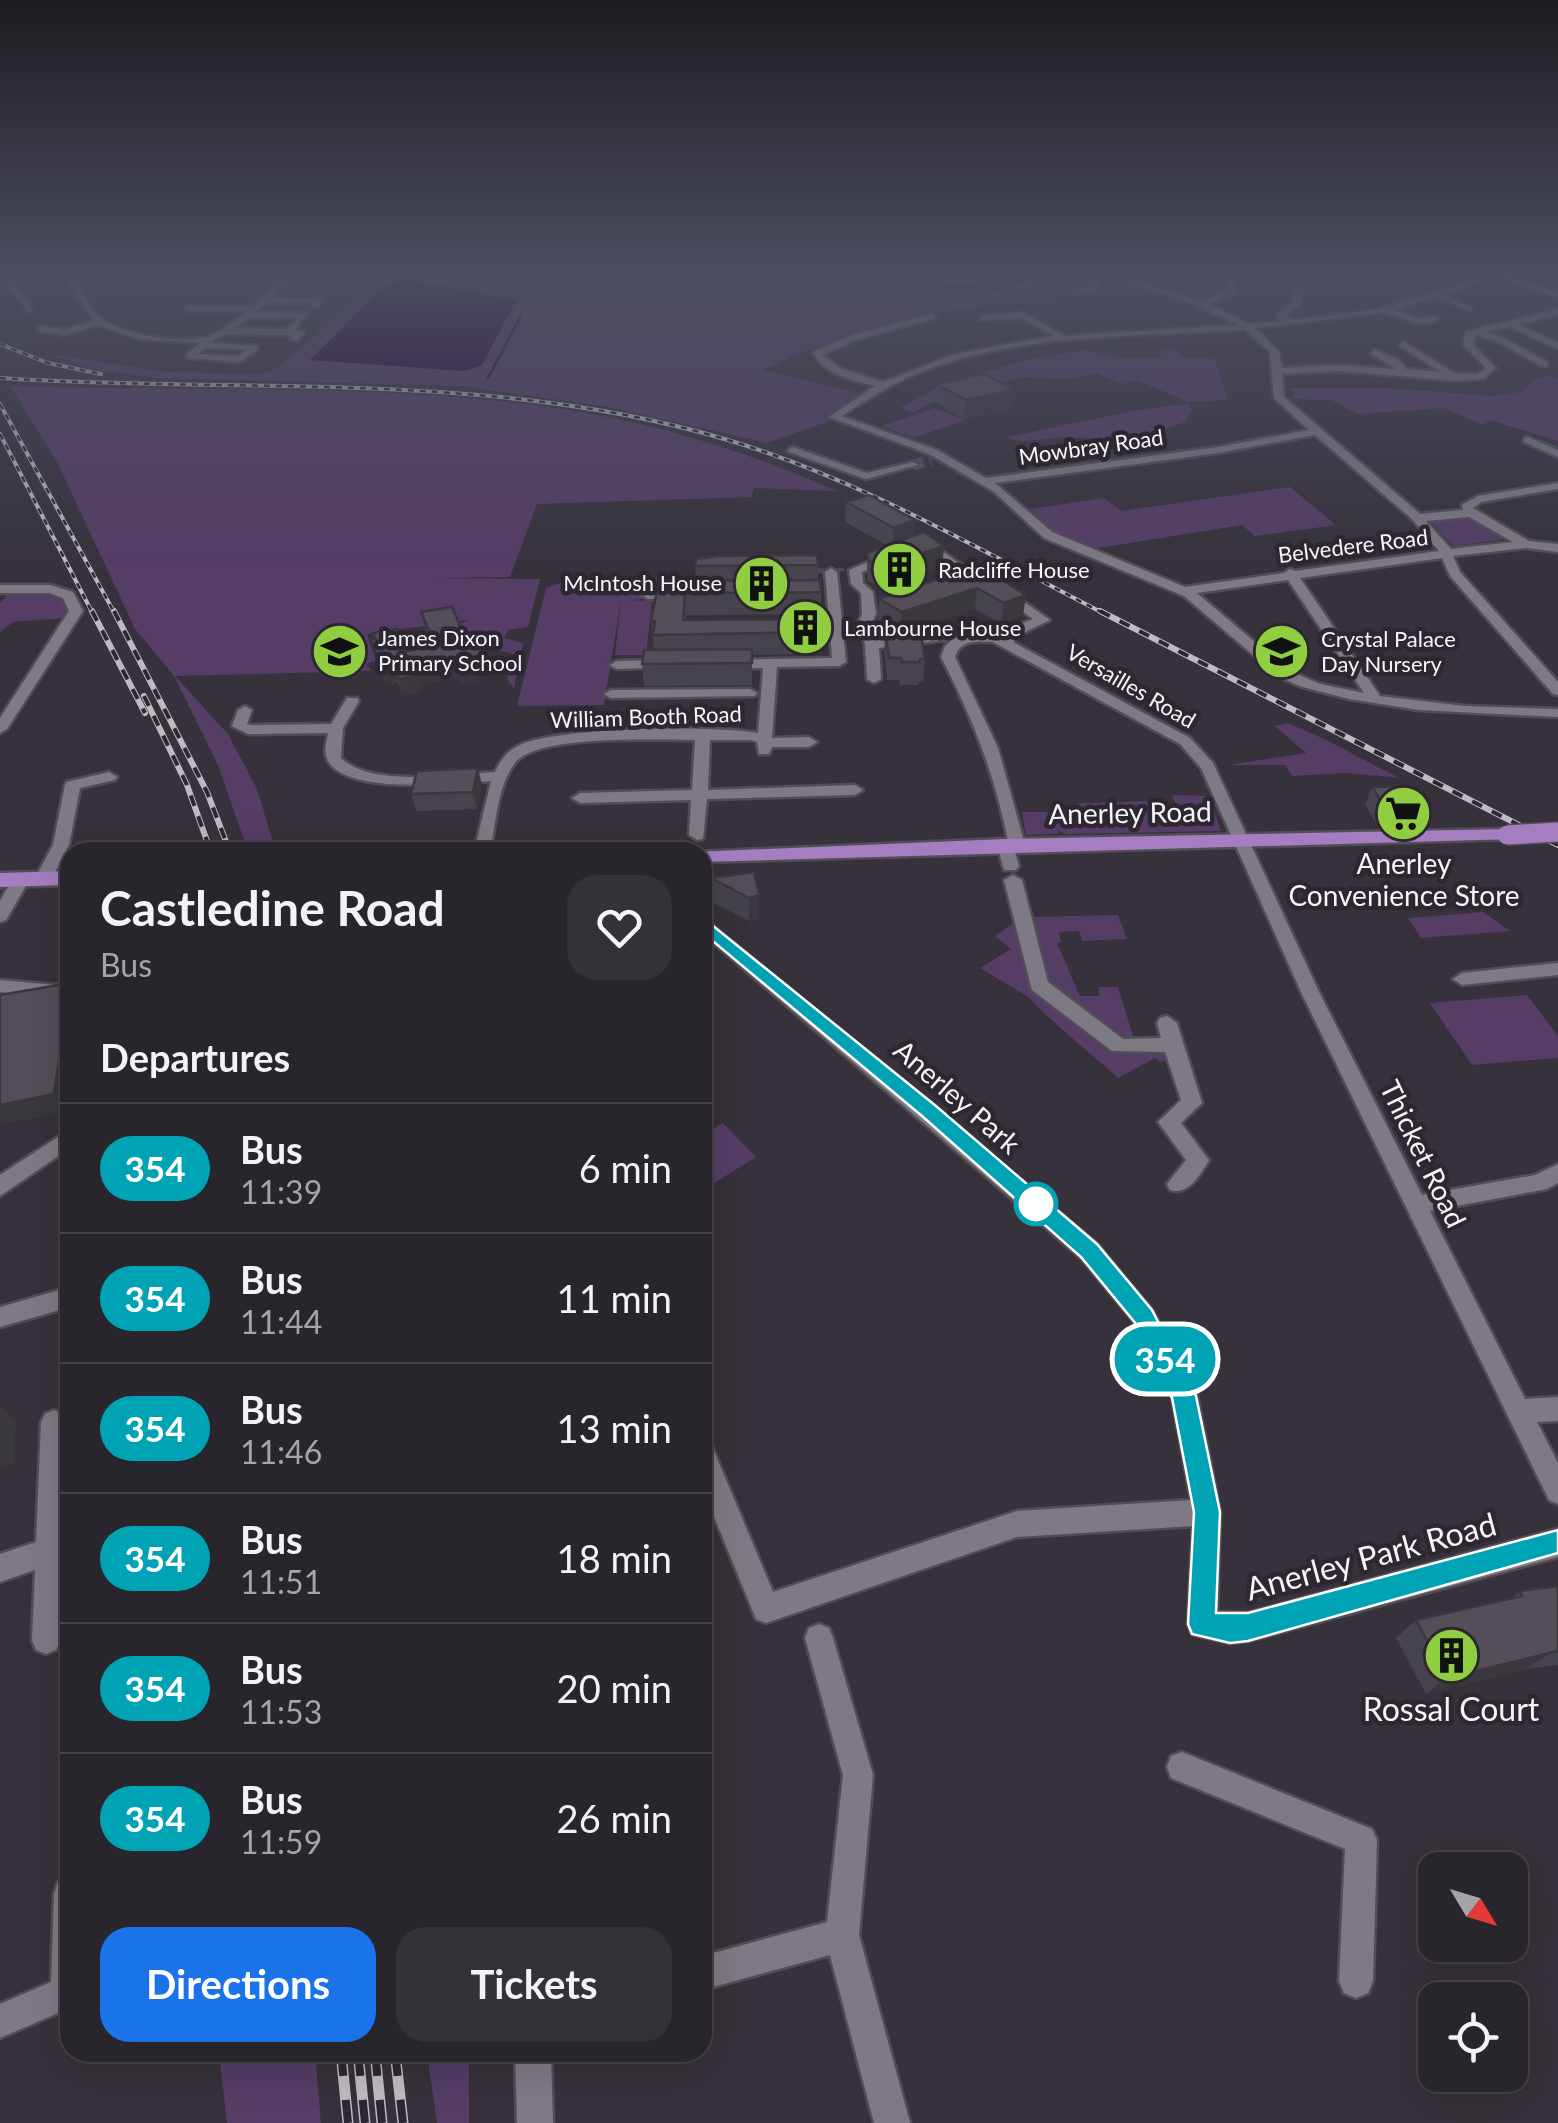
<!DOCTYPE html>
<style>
:root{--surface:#28252c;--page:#343138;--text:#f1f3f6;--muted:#a5a5a9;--line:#444248;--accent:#1a73e8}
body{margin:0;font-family:Lato,sans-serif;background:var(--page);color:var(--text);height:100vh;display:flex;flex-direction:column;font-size:38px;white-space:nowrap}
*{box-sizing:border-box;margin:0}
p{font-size:32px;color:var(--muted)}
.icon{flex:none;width:55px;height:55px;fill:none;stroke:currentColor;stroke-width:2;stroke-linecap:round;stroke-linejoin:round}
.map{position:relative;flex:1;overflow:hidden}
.sheet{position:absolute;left:60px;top:842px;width:652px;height:1220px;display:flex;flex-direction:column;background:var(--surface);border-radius:30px;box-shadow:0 10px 40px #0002,0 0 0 2px var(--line)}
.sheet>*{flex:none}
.badge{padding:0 20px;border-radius:32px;font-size:35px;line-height:65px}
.needle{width:65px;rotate:128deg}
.tools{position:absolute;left:1418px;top:1852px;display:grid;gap:20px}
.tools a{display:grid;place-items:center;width:110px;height:110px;border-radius:20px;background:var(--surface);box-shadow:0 10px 40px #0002,0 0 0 2px var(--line);font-size:50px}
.map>.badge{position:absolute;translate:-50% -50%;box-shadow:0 0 0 5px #fff}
h2{padding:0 40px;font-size:38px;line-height:90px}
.round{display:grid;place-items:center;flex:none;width:105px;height:105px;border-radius:30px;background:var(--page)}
.head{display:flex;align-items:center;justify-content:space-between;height:170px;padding:0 40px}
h1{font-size:48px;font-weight:700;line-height:75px}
.primary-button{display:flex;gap:20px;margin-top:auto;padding:20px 40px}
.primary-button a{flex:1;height:115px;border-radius:30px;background:var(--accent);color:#fff;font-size:40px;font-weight:700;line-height:115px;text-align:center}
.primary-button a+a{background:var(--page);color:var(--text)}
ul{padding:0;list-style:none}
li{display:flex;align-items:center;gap:30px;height:130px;padding:0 40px;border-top:2px solid var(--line)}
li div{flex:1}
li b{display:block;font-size:38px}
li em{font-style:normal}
li .badge{min-width:110px;font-weight:700;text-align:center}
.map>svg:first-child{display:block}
.green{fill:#553d66}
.water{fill:#27003d}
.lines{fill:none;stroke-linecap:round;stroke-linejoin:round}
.stream{stroke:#27003d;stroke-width:2.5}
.minor-tunnel{stroke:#534e57;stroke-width:11;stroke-dasharray:11 6;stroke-linecap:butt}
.minor-casing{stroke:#514d55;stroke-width:5}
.major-casing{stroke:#514d55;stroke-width:5}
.minor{fill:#7f7984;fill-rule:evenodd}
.major{fill:#a57ec2;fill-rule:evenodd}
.rail-far2-casing{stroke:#bdbac1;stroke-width:4}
.rail-far1-casing{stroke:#bdbac1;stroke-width:6}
.rail-casing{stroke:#bdbac1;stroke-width:11}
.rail-far2{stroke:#2c2730;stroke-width:2.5;stroke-dasharray:6;stroke-linecap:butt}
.rail-far1{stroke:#2c2730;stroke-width:4;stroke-dasharray:11;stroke-linecap:butt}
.rail{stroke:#2c2730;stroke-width:8;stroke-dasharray:24;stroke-linecap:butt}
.major-bridge-casing{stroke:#514d55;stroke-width:22;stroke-linecap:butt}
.major-bridge{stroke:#a57ec2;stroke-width:19}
.wall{fill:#47434c}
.shaded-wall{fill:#3a373e}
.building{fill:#534e58;stroke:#3a373e;stroke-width:2.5}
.line{fill:#00a3b4;stroke:#fff;stroke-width:2.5}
.stop-dot{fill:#fff;stroke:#00a3b4;stroke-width:5}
.labels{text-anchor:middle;stroke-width:9;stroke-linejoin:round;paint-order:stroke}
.far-street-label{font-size:22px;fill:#f6f3f9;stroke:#2c2730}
.far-poi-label{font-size:22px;fill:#f6f3f9;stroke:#2c2730;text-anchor:start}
.street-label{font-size:28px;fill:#f6f3f9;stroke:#2c2730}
.poi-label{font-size:28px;fill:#f6f3f9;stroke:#2c2730}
.near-street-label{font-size:32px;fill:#f6f3f9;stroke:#2c2730}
.near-poi-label{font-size:32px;fill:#f6f3f9;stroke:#2c2730}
</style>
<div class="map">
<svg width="1558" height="2123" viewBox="0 0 1558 2123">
<rect width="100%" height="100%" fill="#36313a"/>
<path class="green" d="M402 272H962L1058 300C947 306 864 322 763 370L864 394 824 417 832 420 767 443 603 406 460 386 158 378 90 369 49 354 166 372 261 374 275 369 388 274Z
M1161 349H1175L1184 357 1215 359 1228 400 1189 402 1136 380 1121 384 1096 373 1069 379 1022 377 932 402 913 413 900 408 940 386 1030 359 1084 350 1123 358 1161 357Z
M1548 376 1558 379V441L1490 420 1483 425 1444 408 1357 414 1332 400 1291 399 1295 393 1287 388H1387L1493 396 1521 392 1536 379Z
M10 386C191 392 375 382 555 408 652 422 747 451 837 491L754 488 751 497 537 504 510 577 434 578 540 579 528 627 508 630 504 638 523 643 514 688 507 679 515 654 482 648 498 629 488 637 469 634 486 639 480 647 470 648 459 624 469 620 367 634 376 661 366 664 372 671 175 676 228 734 257 789 276 852H248L218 765 174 676 135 629 58 464Z
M1187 404 1193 410 1185 422C1132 442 1107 437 1054 438 1039 438 1022 445 1008 437L1137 410Z
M934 408 965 420 913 438 882 426Z
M1290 487 1336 525 1255 536 1242 525 1093 549 1051 530 1030 509 1104 498 1121 511Z
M1467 519 1506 539 1453 546 1431 522Z
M844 568V571L694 588V579H667L666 589H653L651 599 628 600 652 601 646 655H615L621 600 604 705 517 706 546 588 574 578H694L747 569Z
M10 592 59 596 70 610 65 618 13 622 0 632V603Z
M1287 723C1327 738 1362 760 1400 778L1346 773 1292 776 1285 765H1227L1306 753 1275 726Z
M1172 795 1209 796 1221 831 1067 834 1058 831V834L1026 835 1022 812H1081L1079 803 1148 801 1153 811 1178 810Z
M1483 912 1510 931 1421 938 1408 918Z
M1118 915 1127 939 1082 941 1079 931 1059 932 1061 942 1057 943 1080 996H1099L1098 987H1118L1135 1042 1117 1041 1042 984 1027 917Z
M1019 919 1035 985 1110 1044 1159 1047 1175 1059 1160 1062 1155 1058 1118 1078C1100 1061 1036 1009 1030 998L980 968 1011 949 995 936Z
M1527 995 1558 1036V1058L1472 1065 1430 1003Z
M723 1123 756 1157 703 1190V1135Z
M219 2053H315L321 2123H227Z
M427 2053H469V2123H437Z"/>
<path class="water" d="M411 280 517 300 481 366 463 371 310 360 386 283Z"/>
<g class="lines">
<path class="stream" d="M819 279 999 289
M488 378 521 316"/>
<path class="minor-tunnel" d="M913 465 931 460"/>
<defs>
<path id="minor" d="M0 272H5L9 277 69 272 71 276 342 272 292 275 271 298 323 299 318 308H312L313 303H266L255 312 307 313 296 329 305 332 297 341 290 339 293 335 226 334 213 340 212 343 257 346V350L240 362 187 358V354L200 343 139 339 98 325 64 335 37 331 40 326 64 329 94 321 63 275 12 282 33 309 29 312 0 276ZM283 276 252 306H184L187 311H246C234 321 221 332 207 337 182 344 121 335 101 318 89 308 82 293 74 280ZM249 318H297L287 329 234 328ZM206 348 246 350 238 356 199 354Z
M1067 272H1080L1018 288 1014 286Z
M1094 272H1121L1117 275 1201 301 1230 289 1224 272H1232L1237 292 1208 304 1249 324 1283 321 1277 315 1293 302 1294 290 1303 288 1307 290 1301 293V303L1286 315 1293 320 1376 310 1497 273 1501 275 1442 295 1472 307V311L1434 297 1395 310 1418 318 1439 316 1436 321 1417 324 1385 312 1255 328 1279 352 1282 368 1338 365 1396 369 1371 354 1374 349 1399 360 1406 369 1440 372 1400 346 1403 341 1454 373 1478 374 1486 368 1463 345 1466 332 1558 309V315L1519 324 1558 343V349L1510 327 1486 332 1502 337 1547 362V366H1541L1496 341 1476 335 1473 344 1496 368 1483 379 1456 381 1338 371 1282 374 1284 397 1420 514 1463 510 1462 505 1478 496 1558 483V489L1481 502 1473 508 1529 541 1558 544V552L1527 548 1453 556 1460 572 1558 682V695L1553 694 1450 576 1442 558 1300 578 1380 696 1465 706 1558 709V717L1419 710 1349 699 1299 686 1278 676 1184 596 1044 538 993 491 929 454 829 417 875 386C854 381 821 373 813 352L850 336 933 313 936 318 856 340 822 355 842 369 883 382 955 354 1054 336 1022 318 979 321 982 316 1023 312 1064 336 1238 325 1191 303 1109 277 1102 280 1095 291 1074 294V290L1089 287 1100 275ZM1245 329 1270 352 1274 398 1309 430 1218 447 986 478 937 450 842 416C868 399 892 383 921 372 1023 332 1137 338 1245 329ZM1315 435 1413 520 1439 551 1295 571 1290 569 1284 573 1185 587 1052 532 995 483 1218 453ZM1469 517 1513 542 1451 549 1426 521ZM1288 580 1364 693 1320 684 1288 670 1197 593Z
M1528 437 1558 450V457L1524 442V438Z
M793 447 867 473 913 462 918 465 866 479 789 452 788 450Z
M920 542 935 546 976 575 966 578 926 551 916 550 914 547Z
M892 552 896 553V559L862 572 863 583 873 592 876 614 872 623 877 640C917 638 965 624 1003 636L1011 628 1033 619 996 593 1007 590 1050 620 1021 634 1013 642 1190 738 1213 763 1320 994 1422 1195 1535 1175 1558 1164V1183L1547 1189 1430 1211 1525 1399 1558 1397V1421L1537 1422 1558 1463V1504L1549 1500 1302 994 1201 768 1180 744 993 642C976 642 961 639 955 657L998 748 1025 845 1014 849 1019 866 1016 870H1004L997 845 1008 841C995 775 972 716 941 657L945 646 953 639 879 648 881 679 874 683 867 679 865 644 858 623 862 614 861 593 851 584 849 570Z
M831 568 837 572 846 662 839 666 777 667 772 738 809 737 817 742 809 747H772L769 754H759L757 742 752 740H710L708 790 855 785 863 790 855 795 707 799 703 839 697 840 689 835 691 800 580 803 572 798 580 793 692 790 695 740C658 740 537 734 515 763 497 786 496 824 490 852H474L491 781C458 783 337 797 326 756 324 749 327 740 328 733L248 734 232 726 238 710 245 706 252 710 247 724 250 725 331 724 347 698H357L359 701 343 728 341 758C372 788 454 774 495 772 501 759 508 750 522 744 565 727 710 725 758 733L763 668H726L719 664 726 660 832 658 825 572Z
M0 585H50L73 592 83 611 7 729 0 733V718L69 611 63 598 49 593H0Z
M681 590 686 591V597L648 599 642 595 648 591Z
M667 660 674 664 672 667 617 669 610 665 617 661Z
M750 689 757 693 755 696 611 698 604 694 611 690Z
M109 772 117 777 115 780 80 788 69 845 50 882H38L35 878 53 845 65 785 67 782Z
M21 874 30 879 6 920 0 922V901L15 875Z
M1013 875 1022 880 1048 982 1123 1039 1161 1038 1157 1023 1160 1018 1167 1016 1177 1023 1202 1103 1181 1123 1209 1160C1201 1174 1188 1196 1170 1190L1167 1184 1186 1160 1158 1122 1181 1100 1165 1052 1112 1051 1032 990 1004 880Z
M702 917 1097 1244 1152 1310 1197 1396 1220 1512 1217 1612 1248 1613 1558 1529V1557L1248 1641 1229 1643 1192 1634 1188 1624 1193 1526 1017 1537 766 1623 756 1619 702 1487V1441L711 1444 773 1592 1017 1511 1191 1500 1172 1397 1136 1324 1081 1258 702 933Z
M1558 963V975L1462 985 1453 979 1462 973Z
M0 980 56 985 70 983V997L56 999 0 992Z
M70 1129V1148L0 1196V1175Z
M70 1287V1307L0 1327V1307Z
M54 1410 63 1414 67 1422 60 1640 56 1650 46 1654 36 1650 32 1640 35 1570 0 1582V1554L36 1542 41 1422 45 1414Z
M819 1624 829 1628 833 1638 873 1775 859 1935 910 2123H874L830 1955 702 1990V1956L827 1922 843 1775 805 1638 809 1628Z
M1182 1752 1372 1829 1377 1840 1373 1981 1368 1993 1356 1998 1344 1993 1339 1981 1345 1849 1171 1778 1167 1767 1171 1756Z
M70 1878V2008L0 2038V2004L51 1982 54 1894 58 1882Z
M515 2052H551L553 2123H517Z"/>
<path id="major" d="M1483 272H1497L1558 292V298Z
M1507 829 1514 831 1517 835 1514 839 702 862V852H694L1005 839Z
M70 871V885L0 887V873Z"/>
</defs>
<use href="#minor" class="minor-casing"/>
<use href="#major" class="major-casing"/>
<use href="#minor" class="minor"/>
<use href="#major" class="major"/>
<defs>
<path id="rail-far2" d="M0 344 48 363 101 374
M0 378C244 394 491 369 728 440 861 480 982 551 1105 614
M0 404 115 614
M0 434 93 614"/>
<path id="rail-far1" d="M92 611 145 713
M114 611 207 792 230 852
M1100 611 1558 845
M144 696 187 785 211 852"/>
<path id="rail" d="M341 2052 348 2123
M358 2052 365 2123
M375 2052 382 2123
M395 2052 403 2123"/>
</defs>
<use href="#rail-far2" class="rail-far2-casing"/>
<use href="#rail-far1" class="rail-far1-casing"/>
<use href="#rail" class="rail-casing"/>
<use href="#rail-far2" class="rail-far2"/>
<use href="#rail-far1" class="rail-far1"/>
<use href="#rail" class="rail"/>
<defs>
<path id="major-bridge" d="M1507 835 1558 832"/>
</defs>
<use href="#major-bridge" class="major-bridge-casing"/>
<use href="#major-bridge" class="major-bridge"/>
</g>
<path class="wall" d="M936 384 1012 409 964 419 935 402Z
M846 502 914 536 944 546 942 567 881 588 867 581V553L888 546 845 522Z
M818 565V580L821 592V614L686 615V620L821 632V654L752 655V685L644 686 642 664 654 650 651 621 696 581 695 566Z
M979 565 1023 616 1001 624 975 609 920 627 925 659 923 681H919L918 685H900L899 680H887L884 651 885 629H892L878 620 879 599Z
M421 612 466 639 487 654 490 671 476 673 478 681 460 684 458 677 421 684 423 692 403 695 398 682 386 685 371 640 407 651 432 646 425 629Z
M482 785 477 809 416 811 411 794Z
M1372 787 1426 805 1418 823H1376L1365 805Z
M754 872 759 919 749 921 712 902 711 878Z
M1558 1586V1665L1527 1669 1426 1694 1396 1638 1416 1620 1511 1598 1519 1591Z"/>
<path class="shaded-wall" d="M1014 390 1012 409 964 419 966 400Z
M915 520 914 540 893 549 894 528Z
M944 546 942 567 881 588 882 567Z
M977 588 975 609 900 634 902 612Z
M1026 595 1023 616 1001 624 1004 603Z
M487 654 490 671 476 673 478 681 460 684 457 668 472 657Z
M454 660 458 677 421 684 423 692 403 695 399 679 416 668Z
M394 666 398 682 386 685 382 668Z
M478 768 482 785 477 809 473 792Z
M759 895V919L749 921V898Z
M70 986V1079L65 1112 0 1125V1105Z
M0 1405 16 1421 14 1463 0 1467Z
M1552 1652 1527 1669 1426 1694 1447 1678Z"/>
<path class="building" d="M984 374 1014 390 966 400 936 384Z
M869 495 915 520 894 528 846 502Z
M924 532 944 546 882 567 868 560 867 553Z
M817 555 818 565 695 566 696 559 718 556Z
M979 565 1026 595 1004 603 977 588 902 612 879 599Z
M820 580 821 592 685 593 683 620 820 619 821 632 653 635 655 621H651L659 581Z
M452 607 466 639 478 636 487 654 472 657 475 664 457 668 454 660 416 668 419 675 399 679 394 666 382 668 371 640 376 639 373 633 398 629 407 651 435 645 421 612Z
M920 627 925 659H920V662H902L901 658H889L885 629Z
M752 649V663L642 664 644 650Z
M478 768 473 792 411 794 417 771Z
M1413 786 1426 805 1384 806 1372 787Z
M754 872 759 895 749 898 711 878Z
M70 983 54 1094 0 1105V995Z
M1558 1586V1651L1447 1678 1416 1620 1522 1596 1519 1591Z"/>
<linearGradient id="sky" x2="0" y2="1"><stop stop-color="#1e1b20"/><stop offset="0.48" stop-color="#4c4e60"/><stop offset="1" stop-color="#4c4e60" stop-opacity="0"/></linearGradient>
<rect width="1558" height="569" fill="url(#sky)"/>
<path class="line" d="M702 917 936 1106 1097 1244 1152 1310 1196 1396 1220 1512 1216 1613H1248L1558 1530V1553L1248 1641 1230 1643 1192 1634 1188 1624 1194 1512 1172 1398 1136 1324 1081 1257 922 1116 696 927 694 923Z"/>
<defs>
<symbol id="building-disc" viewBox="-11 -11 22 22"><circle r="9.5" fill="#91cd40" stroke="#2c2730"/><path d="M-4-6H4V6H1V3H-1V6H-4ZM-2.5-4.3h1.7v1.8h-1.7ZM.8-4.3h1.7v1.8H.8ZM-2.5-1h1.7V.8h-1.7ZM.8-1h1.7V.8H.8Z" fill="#111"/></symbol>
<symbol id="school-disc" viewBox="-11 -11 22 22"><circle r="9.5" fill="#91cd40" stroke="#2c2730"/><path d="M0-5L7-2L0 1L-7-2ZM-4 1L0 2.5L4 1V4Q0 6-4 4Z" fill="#111"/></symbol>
<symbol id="supermarket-disc" viewBox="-11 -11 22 22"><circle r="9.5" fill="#91cd40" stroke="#2c2730"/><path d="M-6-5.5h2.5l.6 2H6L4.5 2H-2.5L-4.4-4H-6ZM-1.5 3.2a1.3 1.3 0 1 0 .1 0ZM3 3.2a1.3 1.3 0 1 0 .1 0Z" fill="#111"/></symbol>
</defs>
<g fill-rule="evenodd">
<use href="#building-disc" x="868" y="538" width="63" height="63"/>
<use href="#building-disc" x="730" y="552" width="63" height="63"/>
<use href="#building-disc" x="774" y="596" width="63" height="63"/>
<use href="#school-disc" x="308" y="620" width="63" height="63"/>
<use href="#school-disc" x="1250" y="620" width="63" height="63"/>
<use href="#supermarket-disc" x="1372" y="782" width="63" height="63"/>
<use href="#building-disc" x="1420" y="1624" width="63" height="63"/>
</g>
<circle class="stop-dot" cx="1036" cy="1204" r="20"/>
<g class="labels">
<g class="far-street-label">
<text transform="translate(1091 447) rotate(-8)" y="8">Mowbray Road</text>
<text transform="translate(1353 546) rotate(-7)" y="8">Belvedere Road</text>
<text transform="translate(1131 686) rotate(30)" y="8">Versailles Road</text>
<text transform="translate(646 717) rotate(-2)" y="8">William Booth Road</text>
</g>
<g class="far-poi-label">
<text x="938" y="578">Radcliffe House</text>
<text x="722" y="591" text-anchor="end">McIntosh House</text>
<text x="844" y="636">Lambourne House</text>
<text x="378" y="646">James Dixon<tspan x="378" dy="25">Primary School</tspan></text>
<text x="1321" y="647">Crystal Palace<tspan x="1321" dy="25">Day Nursery</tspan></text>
</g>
<g class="street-label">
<text transform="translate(1130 813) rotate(-1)" y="10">Anerley Road</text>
<text transform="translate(957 1097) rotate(41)" y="10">Anerley Park</text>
<text transform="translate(1423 1154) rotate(64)" y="10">Thicket Road</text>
</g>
<g class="poi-label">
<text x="1404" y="874">Anerley<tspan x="1404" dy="32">Convenience Store</tspan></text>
</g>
<g class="near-street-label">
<text transform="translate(1371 1557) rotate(-15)" y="11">Anerley Park Road</text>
</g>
<g class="near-poi-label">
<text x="1451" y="1721">Rossal Court</text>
</g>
</g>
</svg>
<div class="tools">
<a><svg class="needle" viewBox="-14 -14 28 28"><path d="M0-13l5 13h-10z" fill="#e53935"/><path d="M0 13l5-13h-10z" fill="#a5a5a9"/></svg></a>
<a><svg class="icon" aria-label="locate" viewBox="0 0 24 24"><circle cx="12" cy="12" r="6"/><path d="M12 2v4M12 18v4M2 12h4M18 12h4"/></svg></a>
</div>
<b class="badge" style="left:1165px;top:1359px;background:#00a3b4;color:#fff">354</b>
<section class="sheet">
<div class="head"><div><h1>Castledine Road</h1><p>Bus</p></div><a class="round"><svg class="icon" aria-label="heart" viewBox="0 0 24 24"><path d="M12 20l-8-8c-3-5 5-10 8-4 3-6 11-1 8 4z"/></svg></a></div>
<h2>Departures</h2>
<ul>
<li><span class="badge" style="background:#00a3b4;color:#fff">354</span><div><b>Bus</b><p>11:39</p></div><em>6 min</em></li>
<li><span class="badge" style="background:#00a3b4;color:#fff">354</span><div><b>Bus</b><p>11:44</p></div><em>11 min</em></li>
<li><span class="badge" style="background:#00a3b4;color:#fff">354</span><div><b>Bus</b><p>11:46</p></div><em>13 min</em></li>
<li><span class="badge" style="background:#00a3b4;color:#fff">354</span><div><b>Bus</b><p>11:51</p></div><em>18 min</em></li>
<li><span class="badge" style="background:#00a3b4;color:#fff">354</span><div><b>Bus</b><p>11:53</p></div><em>20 min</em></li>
<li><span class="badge" style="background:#00a3b4;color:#fff">354</span><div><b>Bus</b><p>11:59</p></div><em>26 min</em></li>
</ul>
<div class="primary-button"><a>Directions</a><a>Tickets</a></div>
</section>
</div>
